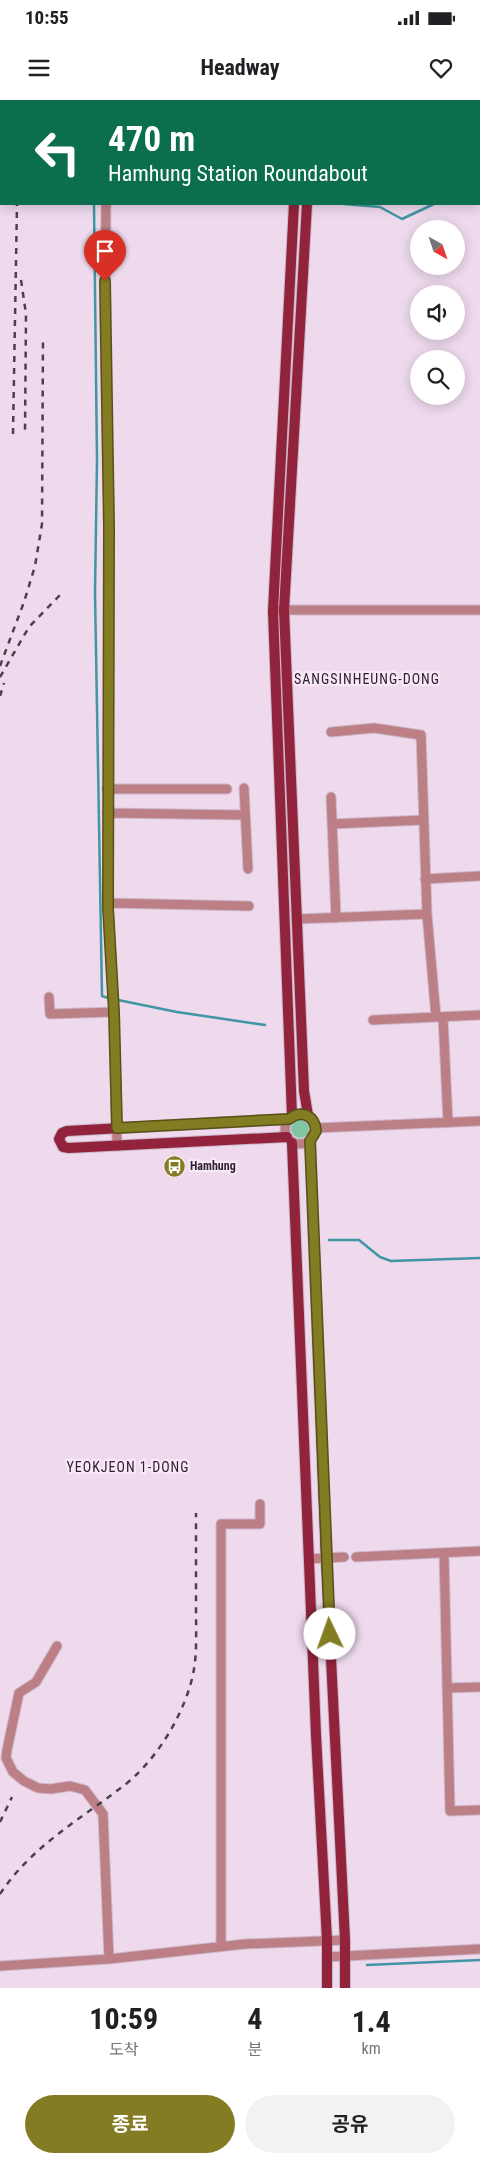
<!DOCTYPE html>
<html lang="ko">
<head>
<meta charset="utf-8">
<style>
	:root { --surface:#fff; --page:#f2f2f2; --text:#202124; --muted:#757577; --accent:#847c22 }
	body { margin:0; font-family:"Roboto Condensed","Noto Sans KR",sans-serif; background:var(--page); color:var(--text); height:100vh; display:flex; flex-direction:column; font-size:19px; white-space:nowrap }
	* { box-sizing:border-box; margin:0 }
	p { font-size:16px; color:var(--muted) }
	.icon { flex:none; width:28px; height:28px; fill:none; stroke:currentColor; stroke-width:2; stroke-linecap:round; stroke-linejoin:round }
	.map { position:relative; height:1888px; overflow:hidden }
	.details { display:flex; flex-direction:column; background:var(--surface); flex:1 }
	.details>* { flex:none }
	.top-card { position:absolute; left:0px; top:0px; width:480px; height:105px; box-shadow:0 2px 12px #0003; background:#0b6e4f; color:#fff; overflow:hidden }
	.needle { width:32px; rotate:140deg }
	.fabs { position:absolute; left:410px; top:120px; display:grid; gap:10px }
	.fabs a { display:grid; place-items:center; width:55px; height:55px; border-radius:50%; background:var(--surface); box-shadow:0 2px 12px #0003; font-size:25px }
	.pin { position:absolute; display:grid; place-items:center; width:42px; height:42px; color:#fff; margin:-51px -21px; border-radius:50% 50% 50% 0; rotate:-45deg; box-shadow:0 0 5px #0007 }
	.pin .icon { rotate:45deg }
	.me { position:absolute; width:55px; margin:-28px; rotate:357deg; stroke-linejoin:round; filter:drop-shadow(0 0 4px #0008) }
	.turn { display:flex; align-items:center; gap:18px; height:105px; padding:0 25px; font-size:22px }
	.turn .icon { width:65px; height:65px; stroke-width:2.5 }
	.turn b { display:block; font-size:35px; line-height:42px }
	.eta { display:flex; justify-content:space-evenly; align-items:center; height:85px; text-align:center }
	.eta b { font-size:30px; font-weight:700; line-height:35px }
	.primary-button { display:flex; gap:10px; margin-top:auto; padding:10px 25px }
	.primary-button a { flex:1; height:58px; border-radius:30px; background:var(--accent); color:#fff; font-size:20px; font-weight:700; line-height:58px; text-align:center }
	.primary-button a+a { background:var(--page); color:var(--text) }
	.status { display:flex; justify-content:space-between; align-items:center; height:35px; padding:0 25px; background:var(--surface); direction:ltr }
	.status svg { height:14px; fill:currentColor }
	header { display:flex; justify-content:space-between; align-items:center; height:65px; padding:0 25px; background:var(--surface); font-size:22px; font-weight:700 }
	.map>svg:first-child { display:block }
</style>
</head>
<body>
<div class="status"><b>10:55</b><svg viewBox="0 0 49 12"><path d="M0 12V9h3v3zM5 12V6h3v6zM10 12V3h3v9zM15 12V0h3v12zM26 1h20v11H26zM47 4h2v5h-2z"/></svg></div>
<header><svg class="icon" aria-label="menu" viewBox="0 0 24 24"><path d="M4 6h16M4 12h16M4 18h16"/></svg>Headway<svg class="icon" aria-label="heart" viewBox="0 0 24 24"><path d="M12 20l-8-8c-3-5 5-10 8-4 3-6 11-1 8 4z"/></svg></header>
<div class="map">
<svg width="480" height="1888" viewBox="0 0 480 1888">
	<rect width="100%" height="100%" fill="#eed9ed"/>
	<!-- green -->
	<path fill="#82c5a3" d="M291 1029a9 9 0 1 1 18 0a9 9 0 1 1-18 0Z"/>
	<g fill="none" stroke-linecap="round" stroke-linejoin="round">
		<!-- stream -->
		<path stroke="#4097a3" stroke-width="2.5" d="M479,81L480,80
			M94,104L97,360L95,492L102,896L108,898
			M344,104L380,107L402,119L434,104
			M118,900L177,912L265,925
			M329,1140H359L380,1157L391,1161L480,1158
			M367,1865L480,1860"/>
		<defs>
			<path id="minor" d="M83,1L84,0
				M0,8H1
				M106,104L105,214L109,427L108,803L114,912L117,1046
				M273,511L284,510H480
				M331,632L374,628L421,635L427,814L436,917
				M244,688L248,769
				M107,689H227
				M331,697L336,818
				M107,713L245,715
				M332,724L424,720
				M425,779L480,776
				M108,803L249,806
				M297,819L427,814
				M49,897L50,914L114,912
				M443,917L448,1023
				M373,920L480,915
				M285 1029a15 15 0 1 1 30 0a15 15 0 1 1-30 0Z
				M316,1028L480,1021
				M444,1453L450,1711L480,1710
				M356,1457L480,1451
				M309,1459L344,1457
				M57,1546L36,1582L19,1593L7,1650L6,1658L13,1672L24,1681L38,1688L51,1689L70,1686L85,1690L103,1714L109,1859
				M447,1588L480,1587
				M221,1846V1424H260V1404
				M327,1857L480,1849
				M0,1866L109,1859L245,1844L345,1840"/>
			<path id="major" d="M299,1V0
				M313,1V0
				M307,104L284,510L304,991L308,1015
				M292,1016L273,511L294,104
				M287,1037L69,1048L63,1047L59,1039L62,1033L67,1031L289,1019
				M310,1041L326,1458L345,1840V1888
				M292,1043L316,1635L327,1840V1888"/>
		</defs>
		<!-- minor casing -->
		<use href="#minor" stroke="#cbb8ca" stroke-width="11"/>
		<!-- major casing -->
		<use href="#major" stroke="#cbb8ca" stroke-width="12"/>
		<!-- minor -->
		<use href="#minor" stroke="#bd7f86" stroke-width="9"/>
		<!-- major -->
		<use href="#major" stroke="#92233c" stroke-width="10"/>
		<!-- rail -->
		<path stroke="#4b414b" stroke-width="2.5" stroke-dasharray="6 6" stroke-linecap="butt" d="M8,1V0
			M21,180L26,214L25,334
			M13,334L17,104
			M0,566L24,502L35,466L42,424L43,237
			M0,577L29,527L60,495
			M0,596L4,583
			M0,1722L12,1697
			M0,1794C31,1747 79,1720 122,1687C156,1662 187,1611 194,1569C197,1551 196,1531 196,1512C196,1479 196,1446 196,1413"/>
	</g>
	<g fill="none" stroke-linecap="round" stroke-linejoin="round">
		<defs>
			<path id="route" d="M105,181L109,427L108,808L114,912L117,1028L289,1019C302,1009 315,1016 316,1031L310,1041L330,1534"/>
		</defs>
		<!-- route casing -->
		<use href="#route" stroke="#565116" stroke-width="12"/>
		<!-- route -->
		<use href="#route" stroke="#847c22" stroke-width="9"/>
	</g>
	<!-- icons -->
	<defs>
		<symbol id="bus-disc" viewBox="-11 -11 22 22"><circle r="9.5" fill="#847c22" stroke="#fbe7fa"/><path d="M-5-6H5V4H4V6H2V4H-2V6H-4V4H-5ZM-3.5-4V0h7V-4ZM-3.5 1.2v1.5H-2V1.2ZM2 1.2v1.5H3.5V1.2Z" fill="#fff"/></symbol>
	</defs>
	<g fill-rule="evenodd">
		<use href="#bus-disc" x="162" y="1054" width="25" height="25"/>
	</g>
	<g text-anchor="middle" stroke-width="4.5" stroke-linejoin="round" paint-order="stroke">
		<!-- poi labels -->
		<g font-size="12" font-weight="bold" fill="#2b232b" stroke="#fbe7fa" text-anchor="start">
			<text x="190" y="1070">Hamhung</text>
		</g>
		<!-- neighbourhood labels -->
		<g font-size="14" letter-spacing="1" fill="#2b232b" stroke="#fbe7fa">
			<text x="367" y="584">SANGSINHEUNG-DONG</text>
			<text x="128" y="1372">YEOKJEON 1-DONG</text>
		</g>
	</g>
</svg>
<div class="fabs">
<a><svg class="needle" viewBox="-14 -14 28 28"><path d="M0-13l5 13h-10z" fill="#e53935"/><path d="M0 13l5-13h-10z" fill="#757577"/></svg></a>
<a><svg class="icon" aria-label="sound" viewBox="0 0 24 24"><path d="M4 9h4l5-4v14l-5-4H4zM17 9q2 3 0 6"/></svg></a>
<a><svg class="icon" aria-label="search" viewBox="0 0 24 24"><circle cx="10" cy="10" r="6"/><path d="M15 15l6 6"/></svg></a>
</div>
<div class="pin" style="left:105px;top:181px;background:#d93025"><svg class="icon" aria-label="arrive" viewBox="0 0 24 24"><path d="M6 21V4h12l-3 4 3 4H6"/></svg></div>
<svg class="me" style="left:330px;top:1534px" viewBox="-20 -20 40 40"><circle r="19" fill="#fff"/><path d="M0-13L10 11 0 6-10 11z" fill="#847c22"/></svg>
<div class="top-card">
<div class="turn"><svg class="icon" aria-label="left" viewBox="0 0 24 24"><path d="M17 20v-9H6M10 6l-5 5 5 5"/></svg><div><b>470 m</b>Hamhung Station Roundabout</div></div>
</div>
</div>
<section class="details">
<div class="eta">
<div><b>10:59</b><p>도착</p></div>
<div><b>4</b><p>분</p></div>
<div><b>1.4</b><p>km</p></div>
</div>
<div class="primary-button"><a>종료</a><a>공유</a></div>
</section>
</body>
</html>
